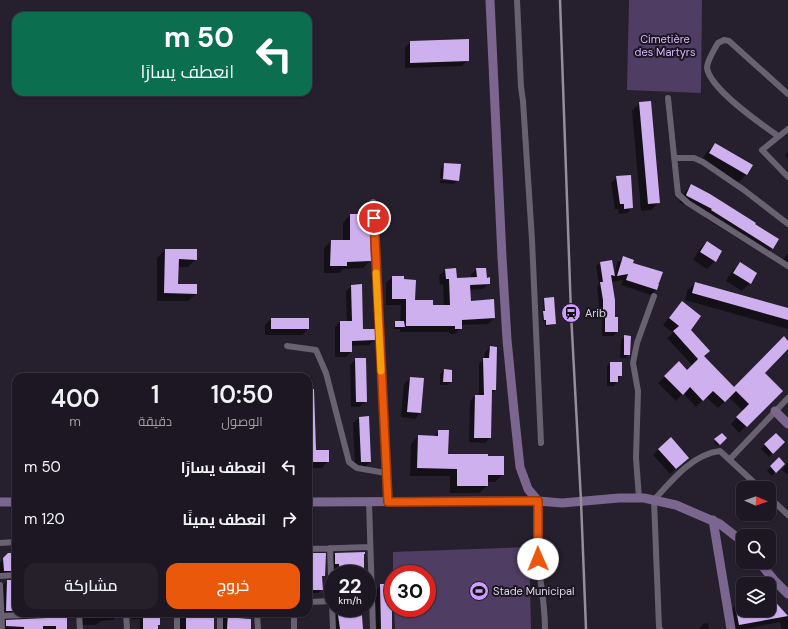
<!DOCTYPE html>
<html lang="ar">
<head>
<meta charset="utf-8">
<style>
	:root { --surface:#1c1722; --page:#25202a; --text:#f1f3f6; --muted:#a09fa5; --line:#3a3640; --accent:#ea580c }
	body { margin:0; font-family:"DM Sans",Cairo,sans-serif; background:var(--page); color:var(--text); direction:rtl; height:100vh; display:flex; flex-direction:column; font-size:15px; white-space:nowrap }
	* { box-sizing:border-box; margin:0 }
	p { font-size:13px; color:var(--muted) }
	.icon { flex:none; width:22px; height:22px; fill:none; stroke:currentColor; stroke-width:2; stroke-linecap:round; stroke-linejoin:round }
	.map { position:relative; flex:1; overflow:hidden; direction:ltr }
	.details { position:absolute; left:12px; top:373px; width:300px; height:244px; display:flex; flex-direction:column; background:var(--surface); border-radius:12px; box-shadow:0 1px 3px #0004,0 0 0 1px var(--line); direction:rtl }
	.details>* { flex:none }
	.banner { position:absolute; left:12px; top:12px; width:300px; height:84px; border-radius:12px; box-shadow:0 1px 3px #0004,0 0 0 1px var(--line); direction:rtl; background:#0b6e4f; color:#fff; overflow:hidden }
	.needle { width:26px; rotate:92deg }
	.tools { position:absolute; left:736px; top:481px; display:grid; gap:8px }
	.tools a { display:grid; place-items:center; width:40px; height:40px; border-radius:8px; background:var(--surface); box-shadow:0 1px 3px #0004,0 0 0 1px var(--line); font-size:20px }
	.speed { position:absolute; left:324px; top:565px; display:flex; gap:8px; font-size:20px; font-weight:700; text-align:center }
	.speed>* { display:grid; place-content:center; width:52px; height:52px; border-radius:50%; background:var(--surface); box-shadow:0 1px 3px #0004,0 0 0 1px var(--line); line-height:1 }
	.speed small { font-size:10px; font-weight:400 }
	.speed .limit { border:6px solid #d22; background:#fff; color:#111 }
	.pin { position:absolute; display:grid; place-items:center; width:34px; height:34px; color:#fff; margin:-17px; border:2px solid #fff; border-radius:50%; box-shadow:0 1px 4px #0007 }
	.me { position:absolute; width:44px; margin:-22px; rotate:359deg; stroke-linejoin:round; filter:drop-shadow(0 0 3px #0008) }
	.turn { display:flex; align-items:center; gap:14px; height:84px; padding:0 12px; font-size:18px }
	.turn .icon { width:52px; height:52px; stroke-width:2.5 }
	.turn b { display:block; font-size:28px; line-height:34px }
	.eta { display:flex; justify-content:space-evenly; align-items:center; height:68px; text-align:center }
	.eta b { font-size:24px; font-weight:600; line-height:28px }
	.button { display:flex; gap:8px; margin-top:auto; padding:8px 12px }
	.button a { flex:1; height:46px; border-radius:12px; background:var(--accent); color:#fff; font-size:16px; font-weight:600; line-height:46px; text-align:center }
	.button a+a { background:var(--page); color:var(--text) }
	ul { padding:0; list-style:none }
	li { display:flex; align-items:center; gap:12px; height:52px; padding:0 12px }
	li div { flex:1 }
	li b { display:block; font-size:15px }
	li em { font-style:normal }
	.map>svg:first-child { display:block }
</style>
</head>
<body>
<div class="map">
<svg width="788" height="629" viewBox="0 0 788 629">
	<rect width="100%" height="100%" fill="#261f2d"/>
	<!-- green -->
	<path fill="#503d63" d="M629,0H702L701,93L627,90Z
		M529,547L531,629H395L394,608H427V574H393V552Z"/>
	<!-- shadow -->
	<path fill="#0007" d="M411,42L468,60L462,66L405,68V47Z
		M640,103L659,202L651,210L641,211L632,111Z
		M715,144L751,165L746,175L738,183L701,161L707,152Z
		M788,152V159L785,155Z
		M445,164L458,180L454,184L440,183V180L456,181V179L440,178L441,168Z
		M617,177L632,208L627,213L619,214L618,209H615L611,183Z
		M691,186L754,224L772,248L765,255L705,218L706,216L679,202L684,193Z
		M350,215L360,225L370,261L363,268L343,269L339,273H324V248L331,241H343V223Z
		M707,242L715,261L707,269L693,260L699,250Z
		M165,250L196,259L188,267H178L177,285L196,294L188,301H157V258Z
		M787,254H788V263L783,260Z
		M623,258L659,283L657,289L651,295L621,285L623,280L611,282L614,318H617V332L613,336H602V317H599V305L597,287L599,284L596,266L600,263L614,275L617,263Z
		M740,264L750,283L742,291L726,281L732,271Z
		M477,269L489,283L483,289L469,290L470,302L494,318L488,324L461,325V328L455,334H450L449,332H400V329H394V324L396,322H400L401,305H386V283L392,277L403,280L414,301L432,306H444L443,284L440,285L439,276L445,270L456,279H471V275Z
		M695,283L788,309V329L685,300L687,291Z
		M352,286L362,330H374V340L369,345L351,346V352L346,357H335V327L340,322H347L346,291Z
		M545,299L555,324L553,325L545,326V321H543L542,314L544,312L543,300Z
		M682,302L690,330L703,356L734,388L788,342V348L763,373L781,391L739,433L731,424L743,411L729,397L718,408L706,397L696,407L683,393L676,401L658,383L679,363L687,371L693,366L667,338L673,333L663,325Z
		M271,319H308V329L302,335H265V325Z
		M625,336L629,355L625,358H620L621,340Z
		M490,347L496,348L495,390L491,394L490,438L485,443L469,442L470,401L475,396H479V364L484,359L485,352Z
		M356,359L366,401L360,407H351L350,365Z
		M610,363L621,375L614,386H607V366Z
		M444,370L451,381L447,385H440V374Z
		M308,377H312L315,451L328,461L322,468H309L308,469Z
		M410,378L423,379L420,413L415,419L401,417L404,384Z
		M359,418L370,462L364,468H355L353,423Z
		M439,431L447,455L503,474L495,482H487V486L479,493H450V476H410L411,444L418,436H434Z
		M722,434L725,438L717,446L714,441Z
		M776,434L784,442L769,457L761,449Z
		M659,449L682,463L670,474L653,455Z
		M779,459L784,464L772,476L767,471Z
		M788,463V475L782,470Z
		M9,554H16V613L0,618V588L7,581H12L10,578H0V563Z
		M308,554L324,575L321,578L322,589L318,593H308Z
		M335,554L363,572L361,574H334V569H331L330,558Z
		M381,585L391,629H375V591Z
		M772,599L788,618V629H782L780,622L745,629H732L728,613L735,606L743,605V610H769V600Z
		M333,608H362L363,629H335Z
		M79,613H120L113,620L101,621L96,625H79Z
		M132,613H152V619L159,625L157,629H140V619H132Z
		M180,613H213V629H180Z
		M221,613H250V629H223V617H221Z
		M66,618V629H2V626L7,621Z
		M708,623L709,629H699L703,624Z"/>
	<!-- building -->
	<path fill="#cfb0ee" d="M469,39V61L410,63V41Z
		M651,101L660,203L648,204L639,102Z
		M715,143L753,165L747,175L709,153Z
		M444,163L461,164L459,181L443,179Z
		M631,175L633,208L624,209V204H620L616,176Z
		M691,184L710,194L756,223L755,224L779,239L773,249L711,210L712,209L687,196L686,195Z
		M350,214H361V224L370,223L371,261L347,262V266H330L331,240H350Z
		M707,241L722,251L716,262L700,252Z
		M165,249H197V260L179,259L178,284H197V294L164,293Z
		M623,256L634,260L633,263L663,272L659,283H658L659,284L657,290L626,280L628,274L617,276Z
		M612,260L615,276L611,275L615,300V317H618V332H605V314H603V300L600,282H603L600,262Z
		M740,262L757,273L751,284L733,273Z
		M456,268L457,278L477,277L476,268H486L487,278L490,277V284L470,285L471,301L494,299L495,318L462,320V329H455V326H406V299H392V276H404V279L416,280L415,300H433V305H450L449,279H446L445,269Z
		M695,282L788,308V320L692,293Z
		M362,284L363,329H375V340L352,341V352H340V321H352L351,285Z
		M554,297L556,324L546,325V320H544L543,311H545L544,298Z
		M682,301L701,316L691,330L710,351L704,356L734,387L784,336L788,341V349L765,373L783,391L747,427L736,417L749,404L736,391L725,402L713,391L703,401L690,387L683,395L664,376L679,361L687,370L698,359L673,331L679,326L669,318Z
		M271,318H309V329H271Z
		M395,321H404L405,327H395Z
		M624,335L631,336L630,355H624Z
		M490,346L497,347L496,390H492L491,438H474L475,395H484L483,358H489Z
		M355,358H366L367,402H356Z
		M610,362H622V376H618V382H610Z
		M444,369L452,370V382H443Z
		M410,377L424,378L421,413L407,412Z
		M308,389H314L316,450H329V462H308Z
		M369,416L371,462H361L359,417Z
		M438,430H449L448,454H488V456H504V475H488V486H457V469L417,468L418,435L438,436Z
		M722,433L727,438L720,445L714,439Z
		M776,433L785,442L773,454L764,444Z
		M671,437L689,458L676,469L658,449Z
		M779,457L785,464L776,473L770,466Z
		M365,552V554H364V573L339,574V564H335V553Z
		M8,553H16V571H4L3,558Z
		M308,553H326L325,576H322L323,590H308Z
		M7,580H16V611H6Z
		M380,584H392V629H381Z
		M769,595L788,616L739,625L735,605L743,604V610H769Z
		M143,613H153V618H160V625H158V629H143Z
		M186,613L214,614V629H186Z
		M228,613H239L238,618L251,619V629H227Z
		M351,614L352,616L362,615L363,629H340L338,615Z
		M67,617V629H56V626H43V629H24V627L6,626V620Z"/>
	<g fill="none" stroke-linecap="round" stroke-linejoin="round">
		<!-- street -->
		<path stroke="#686171" stroke-width="6" d="M517,0L521,87L523,101L532,240L541,443
			M668,98L678,194L688,203L788,266
			M788,129L762,150L788,177
			M778,136C761,124 710,89 707,68C707,62 715,48 718,43L724,40L729,41L788,94
			M674,158H694L703,162L744,190L788,224
			M373,202L388,502
			M287,346L316,350L326,373L349,462L357,468L386,473
			M730,459L788,398
			M769,497L788,515
			M639,498L636,458L638,391L633,363L637,343L654,296
			M538,501C538,524 536,547 539,570C542,591 545,607 545,629
			M369,502L373,629
			M0,543L16,542
			M330,548L333,629
			M308,549L370,547
			M0,576L16,575
			M0,585L2,629
			M308,602L333,601
			M79,613L80,629
			M126,613L127,629
			M177,613V629
			M220,613V629
			M257,613L258,629
			M294,613V629
			M1,616L66,613
			M660,629L659,627L654,500C672,480 693,454 720,451L760,488"/>
		<!-- secondary -->
		<path stroke="#7b668f" stroke-width="9" d="M490,0L502,257L507,340L514,411L520,467L528,489L538,501L562,503L619,498H644L676,505L720,524L743,542
			M775,411L788,424
			M0,502H16
			M308,502L538,501
			M713,520L731,629
			M759,562L774,580L788,594"/>
		<!-- rail -->
		<path stroke="#948f9a" stroke-width="2.5" d="M560,0L571,313L581,501L586,629"/>
	</g>
	<g fill="none" stroke-linecap="round" stroke-linejoin="round">
		<defs>
			<path id="route" d="M374,218L388,502L538,501V559"/>
		</defs>
		<!-- route casing -->
		<use href="#route" stroke="#983908" stroke-width="10"/>
		<!-- route -->
		<use href="#route" stroke="#ea580c" stroke-width="7"/>
		<!-- slow -->
		<path stroke="#f59e0b" stroke-width="7" d="M376,273L381,371"/>
	</g>
	<!-- icons -->
	<defs>
		<symbol id="station-disc" viewBox="-11 -11 22 22"><circle r="9.5" fill="#cf9dff" stroke="#1c1523"/><path d="M-3-6H3Q5-6 5-4V2Q5 4 3 4L4.5 6H3L1.5 4h-3L-3 6H-4.5L-3 4Q-5 4-5 2V-4Q-5-6-3-6ZM-3.5-4v3h7v-3ZM-3.5 1v1.5H-2V1ZM2 1v1.5H3.5V1Z" fill="#111"/></symbol>
		<symbol id="stadium-disc" viewBox="-11 -11 22 22"><circle r="9.5" fill="#cf9dff" stroke="#1c1523"/><path d="M0-5a6.5 5 0 1 0 0 10a6.5 5 0 1 0 0-10ZM-3.5-1.8h7v3.6h-7Z" fill="#111"/></symbol>
	</defs>
	<g fill-rule="evenodd">
		<use href="#station-disc" x="560" y="302" width="22" height="22"/>
		<use href="#stadium-disc" x="468" y="580" width="22" height="22"/>
	</g>
	<g text-anchor="middle" stroke-width="4" stroke-linejoin="round" paint-order="stroke">
		<!-- park labels -->
		<g font-size="11" fill="#d7b6f9" stroke="#1c1523">
			<text x="665" y="43">Cimetière<tspan x="665" dy="13">des Martyrs</tspan></text>
		</g>
		<!-- poi labels -->
		<g font-size="11" fill="#dad6df" stroke="#1c1523" text-anchor="start">
			<text x="585" y="317">Arib</text>
			<text x="493" y="595">Stade Municipal</text>
		</g>
	</g>
</svg>
<div class="tools">
<a><svg class="needle" viewBox="-14 -14 28 28"><path d="M0-13l5 13h-10z" fill="#e53935"/><path d="M0 13l5-13h-10z" fill="#a09fa5"/></svg></a>
<a><svg class="icon" aria-label="search" viewBox="0 0 24 24"><circle cx="10" cy="10" r="6"/><path d="M15 15l6 6"/></svg></a>
<a><svg class="icon" aria-label="layers" viewBox="0 0 24 24"><path d="M12 4l9 5-9 5-9-5zM3 14l9 5 9-5"/></svg></a>
</div>
<div class="speed"><div>22<small>km/h</small></div><div class="limit">30</div></div>
<div class="pin" style="left:374px;top:218px;background:#d93025"><svg class="icon" aria-label="arrive" viewBox="0 0 24 24"><path d="M6 21V4h12l-3 4 3 4H6"/></svg></div>
<svg class="me" style="left:538px;top:559px" viewBox="-20 -20 40 40"><circle r="19" fill="#fff"/><path d="M0-13L10 11 0 6-10 11z" fill="#ea580c"/></svg>
<div class="banner">
<div class="turn"><svg class="icon" aria-label="left" viewBox="0 0 24 24"><path d="M17 20v-9H6M10 6l-5 5 5 5"/></svg><div><b>50 m</b>انعطف يسارًا</div></div>
</div>
<section class="details">
<div class="eta">
<div><b>10:50</b><p>الوصول</p></div>
<div><b>1</b><p>دقيقة</p></div>
<div><b>400</b><p>m</p></div>
</div>
<ul>
<li><svg class="icon" aria-label="left" viewBox="0 0 24 24"><path d="M17 20v-9H6M10 6l-5 5 5 5"/></svg><div><b>انعطف يسارًا</b></div><em>50 m</em></li>
<li><svg class="icon" aria-label="right" viewBox="0 0 24 24"><path d="M7 20v-9h11M14 6l5 5-5 5"/></svg><div><b>انعطف يمينًا</b></div><em>120 m</em></li>
</ul>
<div class="button"><a>خروج</a><a>مشاركة</a></div>
</section>
</div>
</body>
</html>
